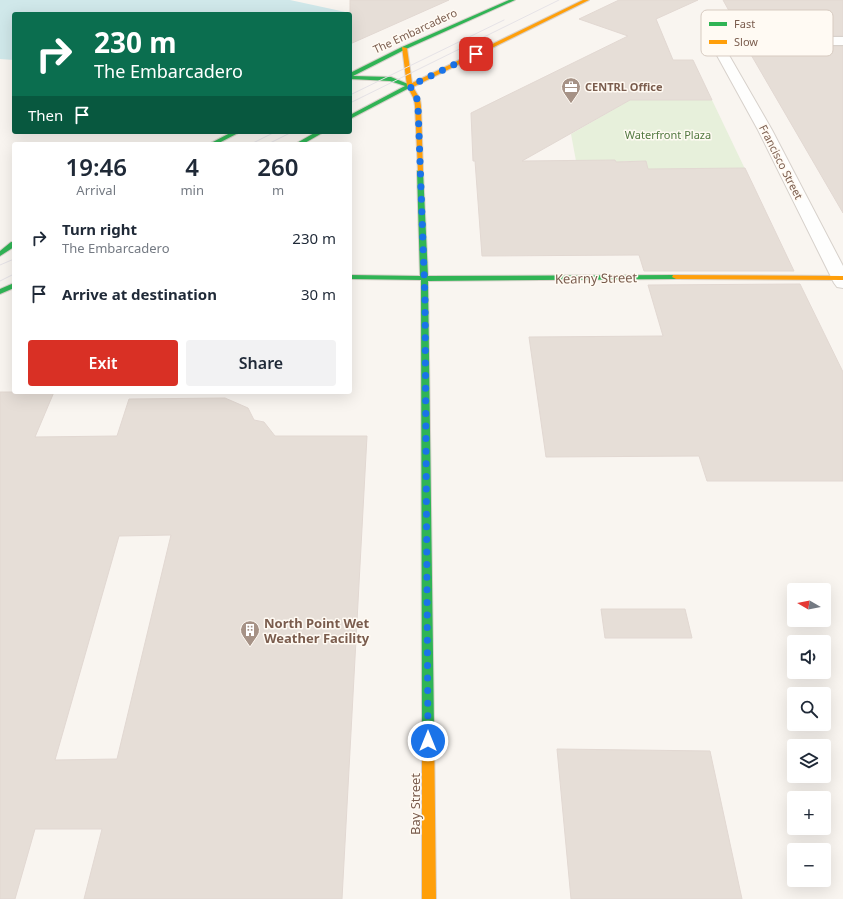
<!DOCTYPE html>
<html lang="en">
<head>
<meta charset="utf-8">
<style>
	:root { --surface:#fff; --page:#f2f2f3; --text:#1f2937; --muted:#747a83; --accent:#d93025 }
	body { margin:0; font-family:"Noto Sans",sans-serif; background:var(--page); color:var(--text); height:100vh; display:flex; flex-direction:column; font-size:15px; white-space:nowrap }
	* { box-sizing:border-box; margin:0 }
	p { font-size:13px; color:var(--muted) }
	.icon { flex:none; width:22px; height:22px; fill:none; stroke:currentColor; stroke-width:2; stroke-linecap:round; stroke-linejoin:round }
	.map { position:relative; flex:1; overflow:hidden }
	.details { position:absolute; left:12px; top:142px; width:340px; height:252px; display:flex; flex-direction:column; background:var(--surface); border-radius:4px; box-shadow:0 4px 16px #0002 }
	.details>* { flex:none }
	.hud { position:absolute; left:12px; top:12px; width:340px; height:122px; border-radius:4px; box-shadow:0 4px 16px #0002; background:#0b6e4f; color:#fff; overflow:hidden }
	.needle { width:26px; rotate:279deg }
	.buttons { position:absolute; left:787px; top:583px; display:grid; gap:8px }
	.buttons a { display:grid; place-items:center; width:44px; height:44px; border-radius:4px; background:var(--surface); box-shadow:0 4px 16px #0002; font-size:20px }
	.pin { position:absolute; display:grid; place-items:center; width:34px; height:34px; color:#fff; margin:-17px; border-radius:8px; box-shadow:0 2px 6px #0006 }
	.me { position:absolute; width:44px; margin:-22px; rotate:0deg; stroke-linejoin:round; filter:drop-shadow(0 0 3px #0008) }
	.turn { display:flex; align-items:center; gap:14px; height:84px; padding:0 16px; font-size:18px }
	.turn .icon { width:52px; height:52px; stroke-width:2.5 }
	.turn b { display:block; font-size:28px; line-height:34px }
	.then { display:flex; align-items:center; height:38px; padding:0 16px; background:#0003; gap:8px; font-size:15px }
	.eta { display:flex; justify-content:space-evenly; align-items:center; height:68px; text-align:center }
	.eta b { font-size:24px; font-weight:600; line-height:28px }
	.primary-button { display:flex; gap:8px; margin-top:auto; padding:8px 16px }
	.primary-button a { flex:1; height:46px; border-radius:4px; background:var(--accent); color:#fff; font-size:16px; font-weight:600; line-height:46px; text-align:center }
	.primary-button a+a { background:var(--page); color:var(--text) }
	ul { padding:0; list-style:none }
	li { display:flex; align-items:center; gap:12px; height:56px; padding:0 16px }
	li div { flex:1 }
	li b { display:block; font-size:15px }
	li em { font-style:normal }
	.map>svg:first-child { display:block }
</style>
</head>
<body>
<div class="map">
<svg width="843" height="899" viewBox="0 0 843 899">
	<rect width="100%" height="100%" fill="#f9f5f0"/>
	<!-- green -->
	<path fill="#e7f0db" d="M630,100H712L745,169H648L646,161H624L618,168L615,160H605L607,169L576,161L571,134Z"/>
	<!-- water -->
	<path fill="#d0e8ea" d="M0,0H290L364,16L350,14H14V60L0,59Z"/>
	<!-- building -->
	<path fill="#e6ded7" stroke="#e2d8d2" fill-rule="evenodd" d="M350,0H449L350,44Z
		M619,0H698L656,19L673,60H693L712,100H630L522,161L615,160L616,162L646,161L648,169L745,168L794,271H644L639,255L482,256L475,161H473L471,113L628,36L579,19Z
		M723,0H843V36H743Z
		M749,46H843V213L750,53H752Z
		M800,284L843,372V481H707L699,456L546,457L529,337L663,336L648,285Z
		M0,392H54L35,437L117,436L129,399L225,398L248,408L254,420L264,422L275,436H367L342,899H84L102,829H35L15,899H0ZM171,535L117,759L55,760L119,536Z
		M601,609H685L692,638H605Z
		M557,749L710,751L742,899H571Z"/>
	<g fill="none" stroke-linecap="round" stroke-linejoin="round">
		<defs>
			<path id="street" d="M742,37H843V45H742L729,46L726,50L772,130L843,266V288L837,287L834,283L758,130L714,50L719,40Z"/>
			<path id="fast" d="M509,0H515L406,49L353,76L391,77L413,86L350,119V115L405,86L390,81L350,79V73L402,47Z
				M232,132H240L217,144H209Z
				M316,132H324L303,144H295Z
				M420,169L423,171L428,276L676,275L680,277L676,279L428,281L434,727L432,731L428,732L424,731L422,727L421,280L350,279V275L420,276L417,171Z
				M11,242H14V247L0,256V251Z
				M14,283V288L0,294V289Z"/>
			<path id="slow" d="M583,0H589L413,87L420,99L421,106L423,171L418,172L415,106L414,99L407,86L402,47L407,48L412,83Z
				M673,275L843,276V280L676,279L672,277Z
				M428,722L432,723L434,727L436,899H422V727L424,723Z"/>
		</defs>
		<!-- street casing -->
		<use href="#street" stroke="#d7d1cb" stroke-width="2"/>
		<!-- fast casing -->
		<use href="#fast" stroke="#d9d2cb" stroke-width="2"/>
		<!-- slow casing -->
		<use href="#slow" stroke="#d9d2cb" stroke-width="2"/>
		<!-- street -->
		<use href="#street" fill="#fefefd" fill-rule="evenodd"/>
		<!-- fast -->
		<use href="#fast" fill="#30b455" fill-rule="evenodd"/>
		<!-- slow -->
		<use href="#slow" fill="#ff9f0a" fill-rule="evenodd"/>
		<!-- tram -->
		<path stroke="#e6e3e7" stroke-width="1" d="M350,95L504,20
			M350,103L559,0
			M251,144L275,132
			M268,144L292,132
			M0,265L14,259
			M0,281L14,274"/>
	</g>
	<g fill="none" stroke-linecap="round" stroke-linejoin="round">
		<!-- route -->
		<path stroke="#1a73e8" stroke-width="7" stroke-dasharray="0 12.6" d="M428,741L425,299L418,106L417,99L410,86L476,54"/>
	</g>
	<!-- icons -->
	<defs>
		<symbol id="office-pin" viewBox="-11 -11 22 30"><path d="M0 17L-7.5 6A9.5 9.5 0 1 1 7.5 6Z" fill="#a69286" stroke="#fffaf3"/><path d="M-6-3h4V-5.5h4V-3h4V5H-6ZM-1-4.5V-3h2v-1.5ZM-6 0V1H6V0Z" fill="#fff"/></symbol>
		<symbol id="building-pin" viewBox="-11 -11 22 30"><path d="M0 17L-7.5 6A9.5 9.5 0 1 1 7.5 6Z" fill="#a69286" stroke="#fffaf3"/><path d="M-4-6H4V6H1V3H-1V6H-4ZM-2.5-4.3h1.7v1.8h-1.7ZM.8-4.3h1.7v1.8H.8ZM-2.5-1h1.7V.8h-1.7ZM.8-1h1.7V.8H.8Z" fill="#fff"/></symbol>
	</defs>
	<g fill-rule="evenodd">
		<use href="#office-pin" x="560" y="76" width="22" height="30"/>
		<use href="#building-pin" x="239" y="619" width="22" height="30"/>
	</g>
	<g text-anchor="middle" stroke-width="3" stroke-linejoin="round" paint-order="stroke">
		<!-- far-street labels -->
		<g font-size="11" fill="#7a5c4d" stroke="#fffaf3">
			<text transform="translate(415 31) rotate(-25)" y="4">The Embarcadero</text>
			<text transform="translate(781 162) rotate(63)" y="4">Francisco Street</text>
		</g>
		<!-- far-poi labels -->
		<g font-size="11" font-weight="bold" fill="#7a5c4d" stroke="#fffaf3" text-anchor="start">
			<text x="585" y="91">CENTRL Office</text>
		</g>
		<!-- far-park labels -->
		<g font-size="11" fill="#537a41" stroke="#fffaf3">
			<text x="668" y="139">Waterfront Plaza</text>
		</g>
		<!-- street labels -->
		<g font-size="13" fill="#7a5c4d" stroke="#fffaf3">
			<text transform="translate(596 278) rotate(-1)" y="5">Kearny Street</text>
			<text transform="translate(415 804) rotate(-90)" y="5">Bay Street</text>
		</g>
		<!-- poi labels -->
		<g font-size="13" font-weight="bold" fill="#7a5c4d" stroke="#fffaf3" text-anchor="start">
			<text x="264" y="628">North Point Wet<tspan x="264" dy="15">Weather Facility</tspan></text>
		</g>
	</g>
	<!-- legend -->
	<rect x="701" y="10" width="132" height="46" rx="6" fill="#fffaf3" stroke="#d7cbc1" stroke-width="1"/>
	<rect x="709" y="22" width="18" height="4" fill="#30b455"/>
	<rect x="709" y="40" width="18" height="4" fill="#ff9f0a"/>
	<g font-size="11" fill="#7a5c4d">
		<text x="734" y="28">Fast</text>
		<text x="734" y="46">Slow</text>
	</g>
</svg>
<div class="buttons">
<a><svg class="needle" viewBox="-14 -14 28 28"><path d="M0-13l5 13h-10z" fill="#e53935"/><path d="M0 13l5-13h-10z" fill="#747a83"/></svg></a>
<a><svg class="icon" aria-label="sound" viewBox="0 0 24 24"><path d="M4 9h4l5-4v14l-5-4H4zM17 9q2 3 0 6"/></svg></a>
<a><svg class="icon" aria-label="search" viewBox="0 0 24 24"><circle cx="10" cy="10" r="6"/><path d="M15 15l6 6"/></svg></a>
<a><svg class="icon" aria-label="layers" viewBox="0 0 24 24"><path d="M12 4l9 5-9 5-9-5zM3 14l9 5 9-5"/></svg></a>
<a>+</a>
<a>−</a>
</div>
<div class="pin" style="left:476px;top:54px;background:#d93025"><svg class="icon" aria-label="arrive" viewBox="0 0 24 24"><path d="M6 21V4h12l-3 4 3 4H6"/></svg></div>
<svg class="me" style="left:428px;top:741px" viewBox="-20 -20 40 40"><circle r="17" fill="#1a73e8" stroke="#fff" stroke-width="3"/><path d="M0-11L8 9 0 5-8 9z" fill="#fff"/></svg>
<div class="hud">
<div class="turn"><svg class="icon" aria-label="right" viewBox="0 0 24 24"><path d="M7 20v-9h11M14 6l5 5-5 5"/></svg><div><b>230 m</b>The Embarcadero</div></div>
<div class="then">Then<svg class="icon" aria-label="arrive" viewBox="0 0 24 24"><path d="M6 21V4h12l-3 4 3 4H6"/></svg></div>
</div>
<section class="details">
<div class="eta">
<div><b>19:46</b><p>Arrival</p></div>
<div><b>4</b><p>min</p></div>
<div><b>260</b><p>m</p></div>
</div>
<ul>
<li><svg class="icon" aria-label="right" viewBox="0 0 24 24"><path d="M7 20v-9h11M14 6l5 5-5 5"/></svg><div><b>Turn right</b><p>The Embarcadero</p></div><em>230 m</em></li>
<li><svg class="icon" aria-label="arrive" viewBox="0 0 24 24"><path d="M6 21V4h12l-3 4 3 4H6"/></svg><div><b>Arrive at destination</b></div><em>30 m</em></li>
</ul>
<div class="primary-button"><a>Exit</a><a>Share</a></div>
</section>
</div>
</body>
</html>
